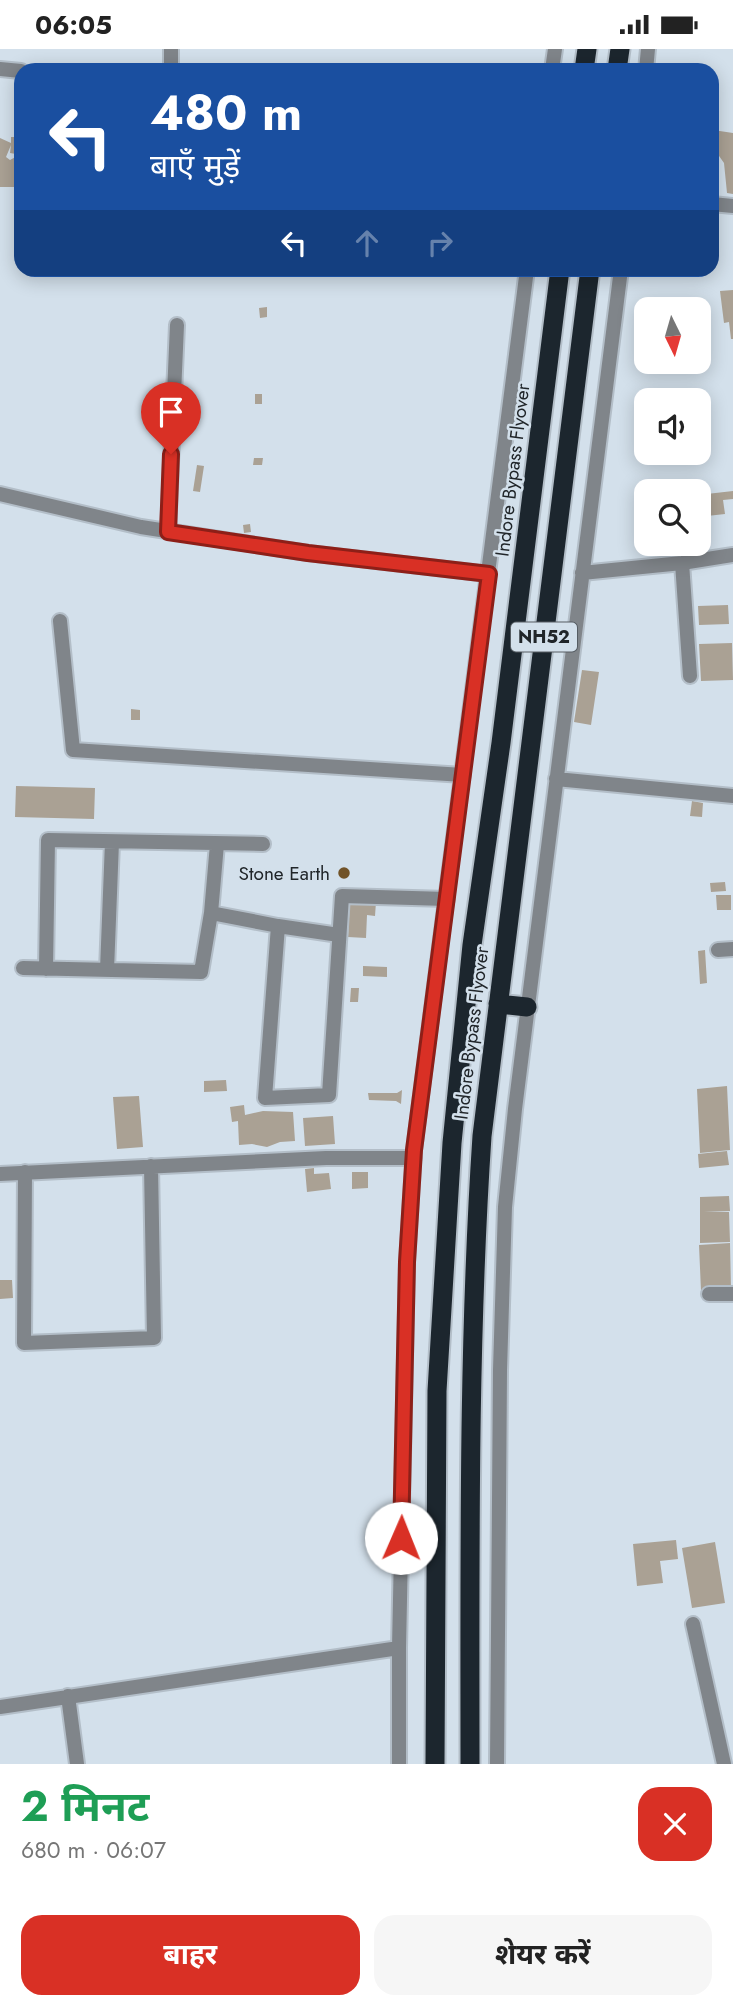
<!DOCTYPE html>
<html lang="hi">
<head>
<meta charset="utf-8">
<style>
	:root { --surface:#fff; --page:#f6f6f6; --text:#222; --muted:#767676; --accent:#d93025 }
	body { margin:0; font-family:Jost,"Noto Sans Devanagari",sans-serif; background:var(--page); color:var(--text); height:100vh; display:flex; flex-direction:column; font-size:26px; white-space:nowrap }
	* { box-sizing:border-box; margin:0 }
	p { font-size:23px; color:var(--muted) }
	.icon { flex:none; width:38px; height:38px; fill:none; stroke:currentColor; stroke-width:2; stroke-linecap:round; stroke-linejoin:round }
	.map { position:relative; height:1715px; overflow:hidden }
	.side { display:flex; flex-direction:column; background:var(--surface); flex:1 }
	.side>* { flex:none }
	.top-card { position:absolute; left:14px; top:14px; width:705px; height:214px; border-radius:21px; box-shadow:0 4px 18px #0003; background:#1a4fa0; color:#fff; overflow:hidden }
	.needle { width:46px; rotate:175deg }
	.fabs { position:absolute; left:634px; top:248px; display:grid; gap:14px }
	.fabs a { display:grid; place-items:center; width:77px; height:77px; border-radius:14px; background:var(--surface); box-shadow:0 4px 18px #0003; font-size:35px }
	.pin { position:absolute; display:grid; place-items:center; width:60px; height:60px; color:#fff; margin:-72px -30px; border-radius:50% 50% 50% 0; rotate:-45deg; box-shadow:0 0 7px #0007 }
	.pin .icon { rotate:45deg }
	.me { position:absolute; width:77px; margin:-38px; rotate:1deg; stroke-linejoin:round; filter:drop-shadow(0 0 5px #0008) }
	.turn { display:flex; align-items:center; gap:24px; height:147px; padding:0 21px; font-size:32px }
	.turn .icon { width:91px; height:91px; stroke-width:2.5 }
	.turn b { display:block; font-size:49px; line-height:60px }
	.lanes { display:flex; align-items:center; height:66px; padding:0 21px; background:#0003; justify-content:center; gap:35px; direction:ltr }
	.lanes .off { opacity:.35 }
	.round { display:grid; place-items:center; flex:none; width:74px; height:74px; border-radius:21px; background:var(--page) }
	.overview { display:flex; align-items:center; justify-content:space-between; height:119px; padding:0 21px }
	h1 { font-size:42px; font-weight:700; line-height:52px; color:#1e9e55 }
	.action { display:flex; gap:14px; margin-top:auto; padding:14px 21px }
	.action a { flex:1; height:80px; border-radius:21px; background:var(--accent); color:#fff; font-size:28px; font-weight:700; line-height:80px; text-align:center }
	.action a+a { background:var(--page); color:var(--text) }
	.status { display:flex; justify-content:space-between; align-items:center; height:49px; padding:0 35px; background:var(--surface); direction:ltr }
	.status svg { height:19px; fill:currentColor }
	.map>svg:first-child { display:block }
</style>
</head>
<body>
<div class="status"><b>06:05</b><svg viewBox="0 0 49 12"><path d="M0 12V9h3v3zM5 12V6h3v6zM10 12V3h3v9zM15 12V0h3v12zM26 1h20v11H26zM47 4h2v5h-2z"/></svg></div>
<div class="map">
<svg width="733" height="1715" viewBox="0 0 733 1715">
	<rect width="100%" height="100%" fill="#d3e0eb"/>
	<!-- building -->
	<path fill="#aaa194" d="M713,81L733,84V145L727,144L724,114L712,97Z
		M11,88H17L16,105L10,104L11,96L6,108L10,111L21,105V138H0V89L11,94Z
		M733,241V290H731L729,273L724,274L720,242Z
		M267,258V268L260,269L259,259Z
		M255,345H262V355H255Z
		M254,409H263L262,416H253Z
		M197,416L204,417L200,443L193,442Z
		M733,442V450L723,451L725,465L698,468V446Z
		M250,475L251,483L244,484L243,476Z
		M728,556L729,575L699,576L698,557Z
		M732,594L733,631L701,632L699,595Z
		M582,621L599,623L591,676L574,673Z
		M131,660L140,661V671H131Z
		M16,737L95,739L94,770L15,768Z
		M692,752L703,754L702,768L690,767Z
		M725,833L726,842L711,843L710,834Z
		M716,846H731V861H717Z
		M350,851L376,853L375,867L367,866L366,889L348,888Z
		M705,901L707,934L700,935L698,902Z
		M363,917L387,918V928L363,927Z
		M351,939H359L358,953H350Z
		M226,1031L227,1042L204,1043V1032Z
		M727,1037L730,1101L700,1104L697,1040Z
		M402,1041L401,1055L396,1052L369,1051L368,1044H397Z
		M139,1047L143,1098L117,1100L113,1048Z
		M244,1056L245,1066L263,1062L293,1063L295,1092L280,1093L267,1098L252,1095L239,1096L238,1072L232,1073L230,1058Z
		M333,1067L335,1095L305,1097L303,1069Z
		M727,1102L729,1116L699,1119L698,1105Z
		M314,1119V1125L329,1124L331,1140L307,1143L305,1120Z
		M352,1123H368V1139L352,1140Z
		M729,1147L730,1162L704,1163H729L730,1193L700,1194V1148Z
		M730,1194L731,1240L701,1242L699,1196Z
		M0,1231H12L13,1249L0,1250Z
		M676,1491L678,1510L660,1512L663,1534L637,1537L633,1495Z
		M715,1493L725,1554L692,1559L682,1499Z"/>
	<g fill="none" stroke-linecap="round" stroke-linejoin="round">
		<defs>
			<path id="minor" d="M171,0V21
				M0,20L21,22
				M552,21L555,0
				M646,21L648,0
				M712,155L733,157
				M0,445L141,478L308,504L489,525
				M168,483L177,276
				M682,514L690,627
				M582,524L682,514L733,506
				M60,572L73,701L463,726
				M556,730L733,747
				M211,864L278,877L339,886
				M278,877L265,1049L329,1046L342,847L447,850
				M718,901L733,900
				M23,919L201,923L211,864L217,795
				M46,920L48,791L263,795
				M107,921L112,793
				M25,1123L24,1294L154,1289L151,1117
				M0,1125L326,1109H414
				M709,1245H733
				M693,1575L724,1715
				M68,1647L77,1715
				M0,1658L399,1599
				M399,1715V1599L407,1213L414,1101L527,220
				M497,1715L500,1321L505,1158L515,1060L621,220"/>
			<path id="highway" d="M584,21L587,0
				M617,21L620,0
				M498,955L527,958
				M435,1715L437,1342L452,1094L472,896L501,694L560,220
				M470,1715C470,1506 468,1296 482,1087L590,220"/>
		</defs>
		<!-- minor casing -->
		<use href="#minor" stroke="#b3bec8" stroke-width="18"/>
		<!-- highway casing -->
		<use href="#highway" stroke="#b3bec8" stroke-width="23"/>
		<!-- minor -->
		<use href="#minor" stroke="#80858a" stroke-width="14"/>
		<!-- highway -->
		<use href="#highway" stroke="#1c262e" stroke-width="19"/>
	</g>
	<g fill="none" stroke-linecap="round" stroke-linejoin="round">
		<defs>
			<path id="route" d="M171,405L168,483L308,504L489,525L414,1101L407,1213L401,1489"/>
		</defs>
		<!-- route casing -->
		<use href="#route" stroke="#8d1f18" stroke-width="18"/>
		<!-- route -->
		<use href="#route" stroke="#d93025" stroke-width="12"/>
	</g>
	<!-- markers -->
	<circle fill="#715328" stroke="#d3e0eb" stroke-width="2.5" cx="344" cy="824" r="7"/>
	<g text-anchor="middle" stroke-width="5" stroke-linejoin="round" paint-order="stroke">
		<!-- shield labels -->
		<rect fill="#d3e0eb" stroke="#565d63" stroke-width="2" x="511" y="573.5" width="66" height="29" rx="5"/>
		<g font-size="18" font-weight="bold" fill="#202529">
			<text x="544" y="594">NH52</text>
		</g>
		<!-- street labels -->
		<g font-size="19" fill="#202529" stroke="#d3e0eb">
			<text transform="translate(512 421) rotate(-83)" y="7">Indore Bypass Flyover</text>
			<text transform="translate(471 984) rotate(-83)" y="7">Indore Bypass Flyover</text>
		</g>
		<!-- poi labels -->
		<g font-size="19" fill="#202529" stroke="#d3e0eb" text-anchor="end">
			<text x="330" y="831">Stone Earth</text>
		</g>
	</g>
</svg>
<div class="fabs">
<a><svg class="needle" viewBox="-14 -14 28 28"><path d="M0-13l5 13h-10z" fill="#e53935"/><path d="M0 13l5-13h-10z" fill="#767676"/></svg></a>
<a><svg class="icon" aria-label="sound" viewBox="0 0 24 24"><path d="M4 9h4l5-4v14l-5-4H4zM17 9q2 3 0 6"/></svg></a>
<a><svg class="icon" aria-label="search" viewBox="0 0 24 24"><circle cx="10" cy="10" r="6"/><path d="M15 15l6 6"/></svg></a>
</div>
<div class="pin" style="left:171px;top:405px;background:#d93025"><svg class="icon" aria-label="arrive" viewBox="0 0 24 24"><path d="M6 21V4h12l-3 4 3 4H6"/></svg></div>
<svg class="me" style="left:401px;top:1489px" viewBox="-20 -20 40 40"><circle r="19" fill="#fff"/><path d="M0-13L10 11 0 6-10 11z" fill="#d93025"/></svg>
<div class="top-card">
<div class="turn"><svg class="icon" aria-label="left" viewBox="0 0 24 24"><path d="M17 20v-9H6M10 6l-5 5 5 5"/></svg><div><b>480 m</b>बाएँ मुड़ें</div></div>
<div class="lanes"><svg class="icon" aria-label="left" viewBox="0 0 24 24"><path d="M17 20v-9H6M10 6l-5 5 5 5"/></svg><svg class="icon off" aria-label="ahead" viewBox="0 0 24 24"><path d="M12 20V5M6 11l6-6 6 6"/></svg><svg class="icon off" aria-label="right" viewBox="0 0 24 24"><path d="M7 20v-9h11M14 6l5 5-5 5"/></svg></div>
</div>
</div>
<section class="side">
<div class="overview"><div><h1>2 मिनट</h1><p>680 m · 06:07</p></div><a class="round" style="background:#d93025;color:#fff"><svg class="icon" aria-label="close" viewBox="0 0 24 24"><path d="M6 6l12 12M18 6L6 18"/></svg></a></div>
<div class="action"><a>बाहर</a><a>शेयर करें</a></div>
</section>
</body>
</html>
